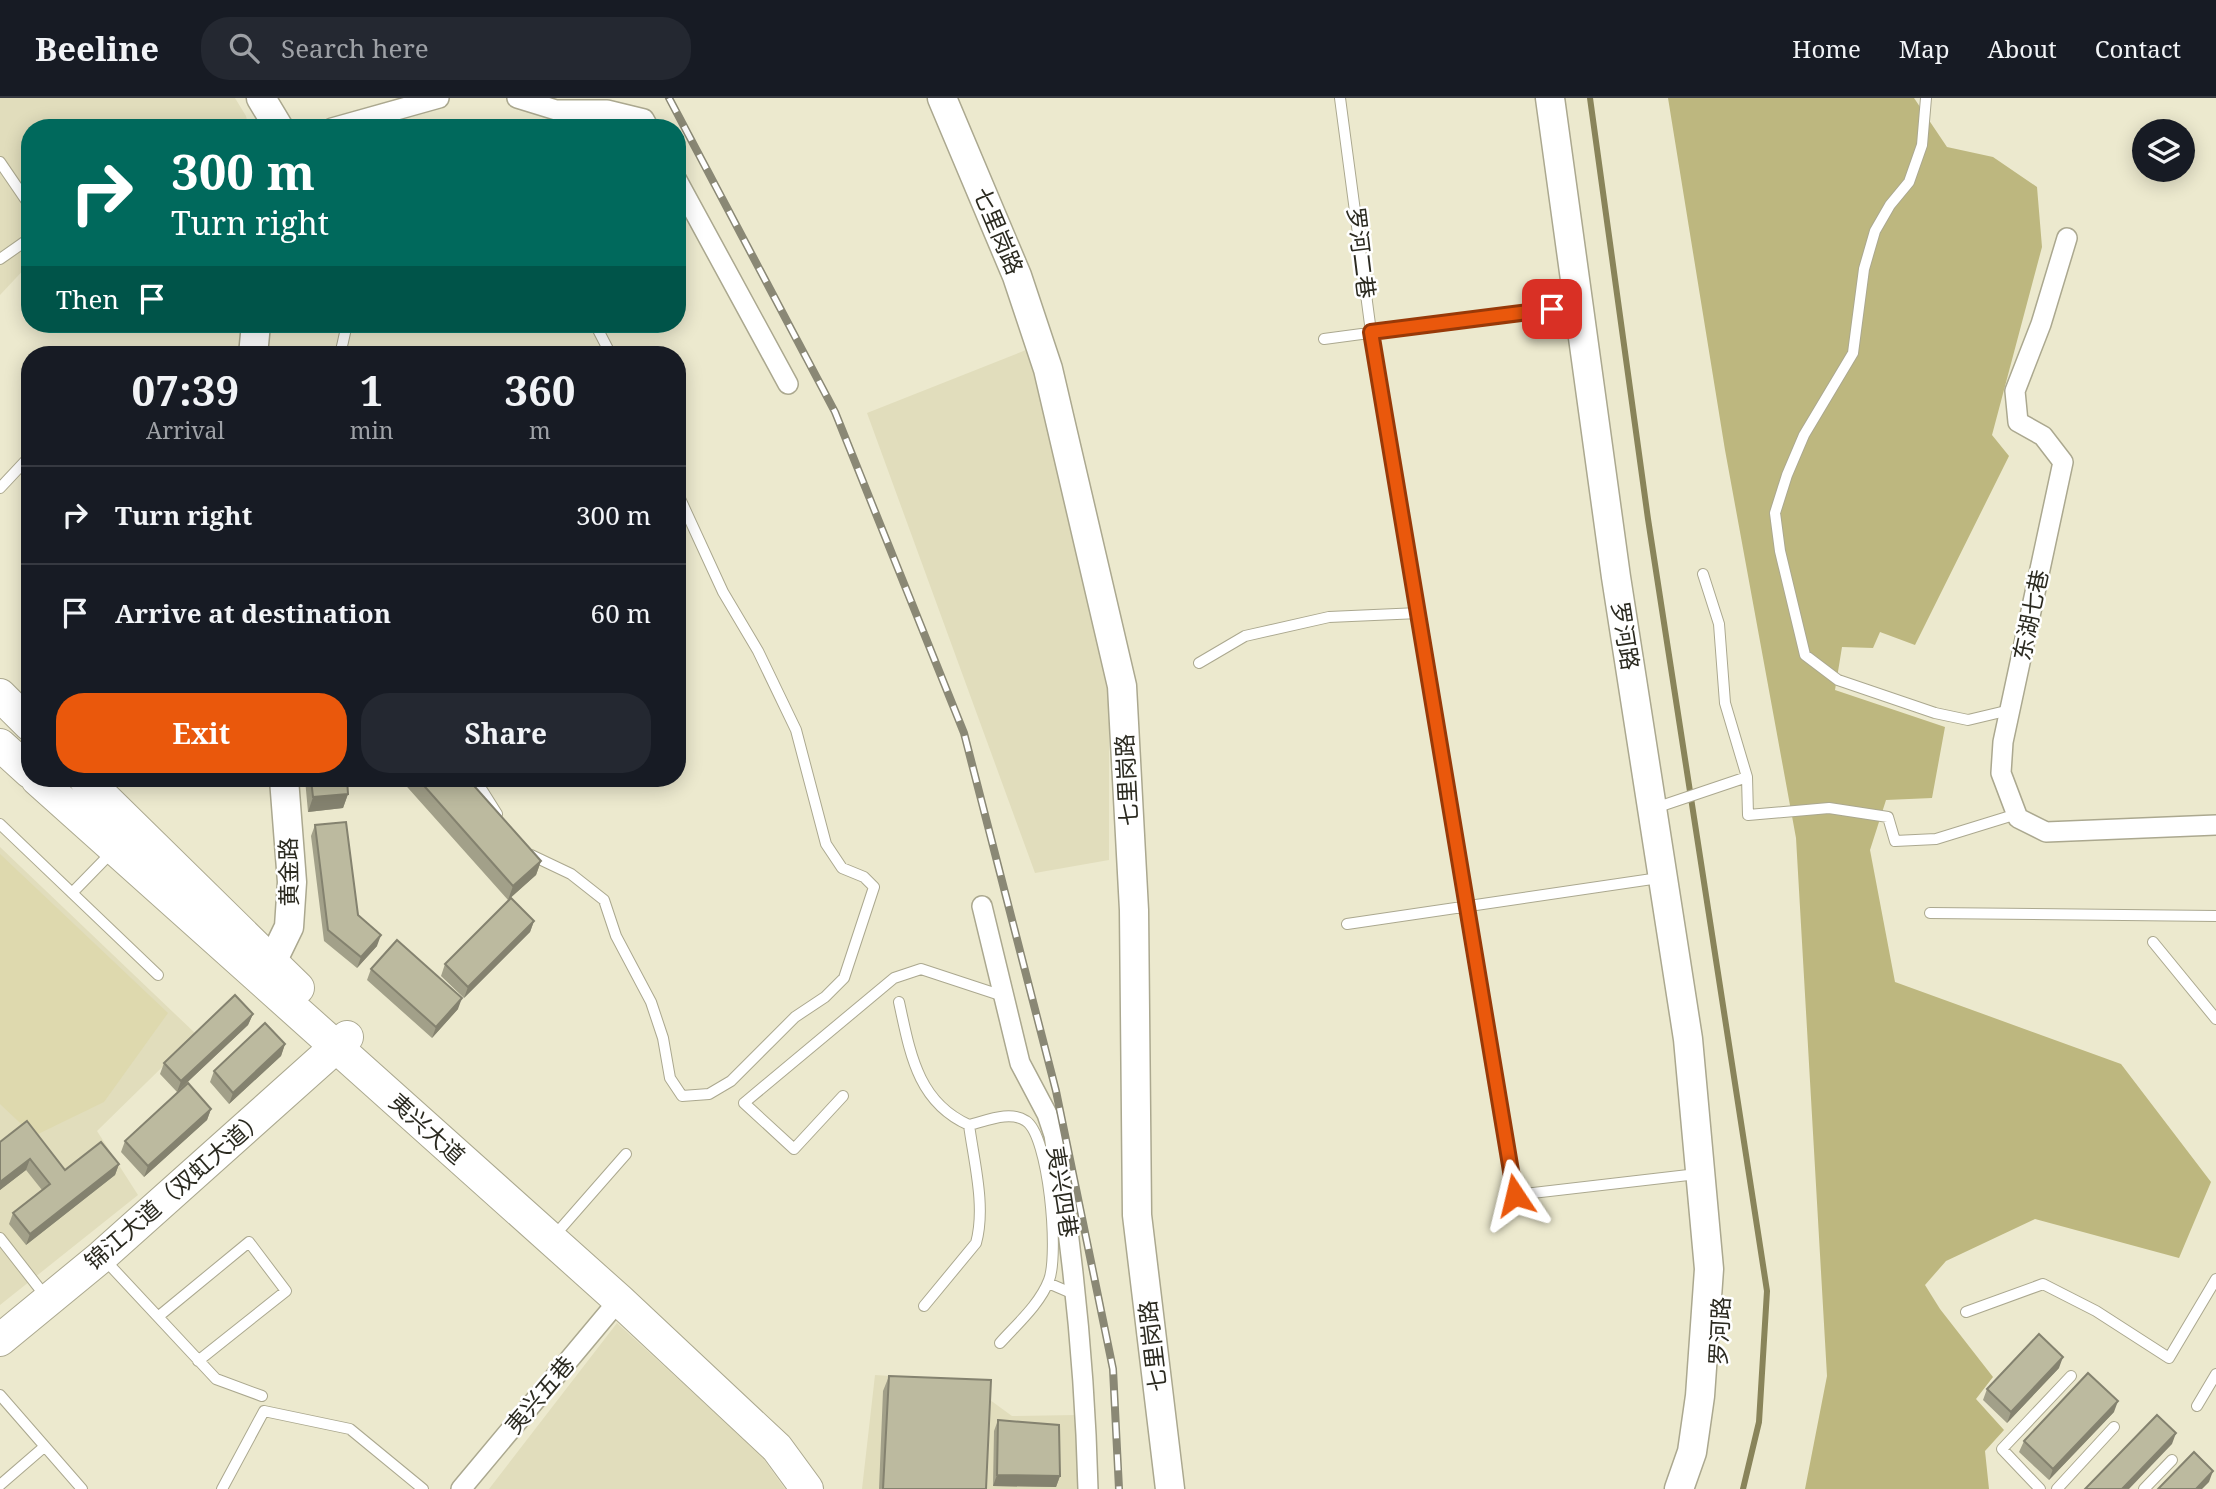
<!DOCTYPE html>
<html lang="en">
<head>
<meta charset="utf-8">
<style>
	:root { --surface:#171b24; --page:#242831; --text:#f1f3f6; --muted:#9ea1a6; --line:#363941; --accent:#ea580c }
	body { margin:0; font-family:"Noto Serif","Noto Sans SC",serif; background:var(--page); color:var(--text); height:100vh; display:flex; flex-direction:column; font-size:26px; white-space:nowrap }
	* { box-sizing:border-box; margin:0 }
	p { font-size:23px; color:var(--muted) }
	.icon { flex:none; width:38px; height:38px; fill:none; stroke:currentColor; stroke-width:2; stroke-linecap:round; stroke-linejoin:round }
	.map { position:relative; flex:1; overflow:hidden }
	.sheet { position:absolute; left:21px; top:248px; width:665px; height:441px; display:flex; flex-direction:column; background:var(--surface); border-radius:28px; box-shadow:0 4px 18px #0003 }
	.sheet>* { flex:none }
	.banner { position:absolute; left:21px; top:21px; width:665px; height:214px; border-radius:28px; box-shadow:0 4px 18px #0003; background:#00695c; color:#fff; overflow:hidden }
	.controls { position:absolute; left:2132px; top:21px; display:grid; gap:14px }
	.controls a { display:grid; place-items:center; width:63px; height:63px; border-radius:50%; background:var(--surface); box-shadow:0 4px 18px #0003; font-size:35px }
	.pin { position:absolute; display:grid; place-items:center; width:60px; height:60px; color:#fff; margin:-30px; border-radius:14px; box-shadow:0 4px 10px #0006 }
	.me { position:absolute; width:77px; margin:-38px; rotate:350deg; stroke-linejoin:round; filter:drop-shadow(0 0 5px #0008) }
	.turn { display:flex; align-items:center; gap:24px; height:147px; padding:0 35px; font-size:32px }
	.turn .icon { width:91px; height:91px; stroke-width:2.5 }
	.turn b { display:block; font-size:49px; line-height:60px }
	.then { display:flex; align-items:center; height:66px; padding:0 35px; background:#0003; gap:14px; font-size:26px }
	.eta { display:flex; justify-content:space-evenly; align-items:center; height:119px; text-align:center }
	.eta b { font-size:42px; font-weight:700; line-height:49px }
	.button { display:flex; gap:14px; margin-top:auto; padding:14px 35px }
	.button a { flex:1; height:80px; border-radius:28px; background:var(--accent); color:#fff; font-size:28px; font-weight:700; line-height:80px; text-align:center }
	.button a+a { background:var(--page); color:var(--text) }
	ul { padding:0; list-style:none }
	li { display:flex; align-items:center; gap:21px; height:98px; padding:0 35px; border-top:2px solid var(--line) }
	li div { flex:1 }
	li b { display:block; font-size:26px }
	li em { font-style:normal }
	header { display:flex; align-items:center; gap:42px; box-sizing:border-box; height:98px; padding:0 35px; background:var(--surface); border-bottom:2px solid var(--line) }
	header strong { font-size:33px }
	nav { display:flex; gap:38px; margin-inline-start:auto; font-size:24px }
	.search { width:490px; height:63px; background:var(--page); display:flex; align-items:center; gap:18px; box-sizing:border-box; padding:0 24px; border-radius:28px; color:var(--muted); font-size:26px }
	.map>svg:first-child { display:block }
</style>
</head>
<body>
<header>
<strong>Beeline</strong>
<div class="search"><svg class="icon" aria-label="search" viewBox="0 0 24 24"><circle cx="10" cy="10" r="6"/><path d="M15 15l6 6"/></svg>Search here</div>
<nav><a>Home</a><a>Map</a><a>About</a><a>Contact</a></nav>
</header>
<div class="map">
<svg width="2216" height="1391" viewBox="0 0 2216 1391">
	<rect width="100%" height="100%" fill="#ece9ce"/>
	<!-- built -->
	<path fill="#e1ddbc" d="M0,0H235L246,18L249,30H189L181,23L174,30H30V165L0,197Z
		M1031,250L1109,571V762L1035,775L867,315Z
		M0,749L196,936L97,1033L138,1097L0,1207Z
		M617,1225L760,1356L785,1391H489Z
		M875,1277L964,1283L1012,1318L1077,1317V1391H862Z"/>
	<!-- green -->
	<path fill="#ded9ae" d="M0,756L168,915L104,1004L34,1038L0,1006Z"/>
	<!-- forest -->
	<path fill="#bdb77f" d="M1668,0H1914L1947,49L1993,59L2037,89L2042,149L1992,337L2009,358L1915,547L1880,534L1873,550L1842,549L1835,592L1945,629L1932,700L1886,702L1870,752L1895,884L2121,966L2211,1084L2179,1160L2035,1121L1946,1163L1925,1187L1940,1211L1993,1279L1976,1301L2004,1332L1985,1353L1989,1391H1805L1827,1278L1796,740L1725,352Z"/>
	<g fill="none" stroke-linecap="round" stroke-linejoin="round">
		<!-- stream -->
		<path stroke="#89845a" stroke-width="6" d="M1590,0L1648,421L1767,1193L1759,1324L1743,1391"/>
		<defs>
			<path id="lane" d="M1340,0L1371,234L1515,1097L1697,1076
				M1926,0L1922,47L1909,84L1890,107L1875,133L1864,171L1853,255L1804,337L1787,377L1775,415L1780,453L1805,557L1838,582L1935,615L1968,622L2010,612
				M0,64L30,108
				M0,161L30,140
				M595,226L611,257
				M1324,241L1578,207
				M340,257L347,226
				M0,390L30,358
				M1703,476L1719,526L1725,605L1747,679L1748,717L1829,710L1888,719L1895,743L1936,741L2017,716
				M1199,565L1245,538L1329,519L1419,515
				M475,681L497,716
				M1655,710L1747,679
				M0,726L158,877
				M531,757L571,776L604,802L616,838L651,904L663,940L670,980L682,998L709,996L731,983L795,919L825,899L844,880L874,789L864,779L842,770L826,746L796,632L758,553L723,494L677,394
				M72,795L112,754
				M1930,815L2216,818
				M1347,826L1659,780
				M2153,844L2216,921
				M899,904C910,954 917,1004 969,1027C986,1023 1010,1012 1026,1023C1049,1038 1059,1156 1049,1182C1040,1206 1017,1226 1000,1245
				M843,998L794,1051L744,1005L894,880L921,871L1003,898
				M562,1129L626,1056
				M0,1140L46,1199
				M104,1161L216,1281L262,1298
				M1048,1185L1076,1197
				M924,1208L976,1145C986,1109 974,1064 969,1027
				M1966,1214L2043,1186L2096,1213L2169,1260L2216,1181
				M159,1218L249,1144L286,1193L198,1263
				M0,1297L82,1391
				M2197,1308L2216,1276
				M0,1387L44,1349
				M222,1391L264,1313L350,1331L423,1391
				M2040,1391L2002,1351L2071,1278
				M2057,1391L2114,1329
				M2144,1391L2172,1362"/>
			<path id="street" d="M517,0L556,12H607L644,21L649,30
				M332,30L439,0
				M677,82L788,286
				M2067,140L2041,226L2015,293L2018,324L2043,338L2063,364L2003,644L2001,675L2018,720L2046,734L2216,727
				M982,808L1020,965L1047,1016L1054,1037C1073,1154 1085,1272 1088,1391
				M461,1391L619,1202"/>
			<path id="secondary" d="M261,0L279,30
				M942,0L1017,178L1048,271L1122,588L1134,812L1137,1117L1170,1391
				M1550,0L1616,479L1688,941L1709,1171L1700,1298L1692,1354L1679,1391
				M253,257L256,226
				M272,864L289,829L292,784L284,681"/>
			<path id="primary" d="M0,597L30,627
				M0,647L30,674
				M37,681L619,1202L777,1350L807,1391
				M85,681L298,890
				M0,1242L102,1158L347,939"/>
		</defs>
		<!-- lane casing -->
		<use href="#lane" stroke="#aba88f" stroke-width="12"/>
		<!-- street casing -->
		<use href="#street" stroke="#aba88f" stroke-width="22"/>
		<!-- secondary casing -->
		<use href="#secondary" stroke="#aba88f" stroke-width="31"/>
		<!-- primary casing -->
		<use href="#primary" stroke="#aba88f" stroke-width="34"/>
		<!-- lane -->
		<use href="#lane" stroke="#fff" stroke-width="10"/>
		<!-- street -->
		<use href="#street" stroke="#fff" stroke-width="19"/>
		<!-- secondary -->
		<use href="#secondary" stroke="#fff" stroke-width="28"/>
		<!-- primary -->
		<use href="#primary" stroke="#fff" stroke-width="32"/>
		<defs>
			<path id="rail" d="M669,0L835,314L964,635L1056,993L1113,1271L1119,1391"/>
		</defs>
		<!-- rail casing -->
		<use href="#rail" stroke="#8a8875" stroke-width="8"/>
		<!-- rail -->
		<use href="#rail" stroke="#fff" stroke-width="5" stroke-dasharray="16" stroke-linecap="butt"/>
	</g>
	<!-- wall -->
	<path fill="#a2a089" d="M305,681H347L348,696L343,710L308,714Z
		M400,681H468L541,763L536,777L508,802Z
		M315,727L358,817L377,848L357,870L324,843L311,738Z
		M534,823L530,834L464,900L441,878L445,866Z
		M371,871L458,911L432,940L367,882Z
		M253,916L248,927L177,994L160,976L164,965Z
		M285,946L281,958L229,1006L210,984L214,973Z
		M211,1011L207,1022L144,1079L121,1054L125,1043Z
		M0,1044L65,1072L119,1066L115,1077L26,1147L9,1126L13,1115L42,1092L26,1072L0,1092Z
		M2059,1270L2007,1325L1983,1302L1987,1291Z
		M889,1278L986,1391H879L883,1293Z
		M2114,1314L2049,1382L2019,1354L2024,1343Z
		M998,1322L1060,1378L1056,1389L993,1388L994,1333Z"/>
	<!-- shaded-wall -->
	<path fill="#84826f" d="M348,696L343,710L308,714L313,699Z
		M541,763L536,777L508,802L513,788Z
		M534,823L530,834L464,900L468,889Z
		M381,837L377,848L357,870L361,859Z
		M462,900L458,911L432,940L436,929Z
		M253,916L248,927L177,994L181,983Z
		M285,946L281,958L229,1006L233,995Z
		M211,1011L207,1022L144,1079L148,1068Z
		M30,1061L26,1072L0,1092V1084Z
		M119,1066L115,1077L26,1147L30,1136Z
		M2063,1259L2059,1270L2007,1325L2011,1314Z
		M2118,1303L2114,1314L2049,1382L2053,1371Z
		M2176,1335L2172,1346L2129,1391H2122Z
		M2213,1373L2209,1384L2202,1391H2196Z
		M997,1377L1060,1378L1056,1389L993,1388Z"/>
	<!-- building -->
	<path fill="#bcba9f" stroke="#84826f" stroke-width="2" d="M311,681H347L348,696L313,699Z
		M418,681H468L541,763L513,788Z
		M346,724L358,817L381,837L361,859L328,832L315,727Z
		M511,800L534,823L468,889L445,866Z
		M397,842L462,900L436,929L371,871Z
		M235,897L253,916L181,983L164,965Z
		M265,925L285,946L233,995L214,973Z
		M188,985L211,1011L148,1068L125,1043Z
		M27,1023L65,1072L101,1044L119,1066L30,1136L13,1115L50,1086L30,1061L0,1084V1044Z
		M2039,1236L2063,1259L2011,1314L1987,1291Z
		M2088,1275L2118,1303L2053,1371L2024,1343Z
		M889,1278L991,1282L986,1391H883Z
		M2157,1317L2176,1335L2122,1391H2085Z
		M998,1322L1059,1327L1060,1378L997,1377Z
		M2194,1354L2213,1373L2196,1391H2158Z"/>
	<g fill="none" stroke-linecap="round" stroke-linejoin="round">
		<defs>
			<path id="route" d="M1515,1097L1371,234L1552,211"/>
		</defs>
		<!-- route casing -->
		<use href="#route" stroke="#983908" stroke-width="18"/>
		<!-- route -->
		<use href="#route" stroke="#ea580c" stroke-width="12"/>
	</g>
	<g text-anchor="middle" stroke-width="5" stroke-linejoin="round" paint-order="stroke">
		<!-- street labels -->
		<g font-size="23" fill="#2b2a20" stroke="#fff">
			<text transform="translate(998 133) rotate(67)" y="8">七里岗路</text>
			<text transform="translate(1361 155) rotate(83)" y="8">罗河二巷</text>
			<text transform="translate(2031 517) rotate(-78)" y="8">东湖七巷</text>
			<text transform="translate(1625 538) rotate(81)" y="8">罗河路</text>
			<text transform="translate(1127 682) rotate(-93)" y="8">七里岗路</text>
			<text transform="translate(289 774) rotate(-91)" y="8">黄金路</text>
			<text transform="translate(427 1031) rotate(42)" y="8">夷兴大道</text>
			<text transform="translate(175 1092) rotate(-41)" y="8">锦江大道（双虹大道）</text>
			<text transform="translate(1062 1094) rotate(81)" y="8">夷兴四巷</text>
			<text transform="translate(1720 1233) rotate(-87)" y="8">罗河路</text>
			<text transform="translate(1153 1248) rotate(-97)" y="8">七里岗路</text>
			<text transform="translate(540 1297) rotate(-50)" y="8">夷兴五巷</text>
		</g>
	</g>
</svg>
<div class="controls">
<a><svg class="icon" aria-label="layers" viewBox="0 0 24 24"><path d="M12 4l9 5-9 5-9-5zM3 14l9 5 9-5"/></svg></a>
</div>
<div class="pin" style="left:1552px;top:211px;background:#d93025"><svg class="icon" aria-label="arrive" viewBox="0 0 24 24"><path d="M6 21V4h12l-3 4 3 4H6"/></svg></div>
<svg class="me" style="left:1515px;top:1097px" viewBox="-20 -20 40 40"><path d="M0-17L14 15 0 8-14 15z" fill="#ea580c" stroke="#fff" stroke-width="4"/></svg>
<div class="banner">
<div class="turn"><svg class="icon" aria-label="right" viewBox="0 0 24 24"><path d="M7 20v-9h11M14 6l5 5-5 5"/></svg><div><b>300 m</b>Turn right</div></div>
<div class="then">Then<svg class="icon" aria-label="arrive" viewBox="0 0 24 24"><path d="M6 21V4h12l-3 4 3 4H6"/></svg></div>
</div>
<section class="sheet">
<div class="eta">
<div><b>07:39</b><p>Arrival</p></div>
<div><b>1</b><p>min</p></div>
<div><b>360</b><p>m</p></div>
</div>
<ul>
<li><svg class="icon" aria-label="right" viewBox="0 0 24 24"><path d="M7 20v-9h11M14 6l5 5-5 5"/></svg><div><b>Turn right</b></div><em>300 m</em></li>
<li><svg class="icon" aria-label="arrive" viewBox="0 0 24 24"><path d="M6 21V4h12l-3 4 3 4H6"/></svg><div><b>Arrive at destination</b></div><em>60 m</em></li>
</ul>
<div class="button"><a>Exit</a><a>Share</a></div>
</section>
</div>
</body>
</html>
